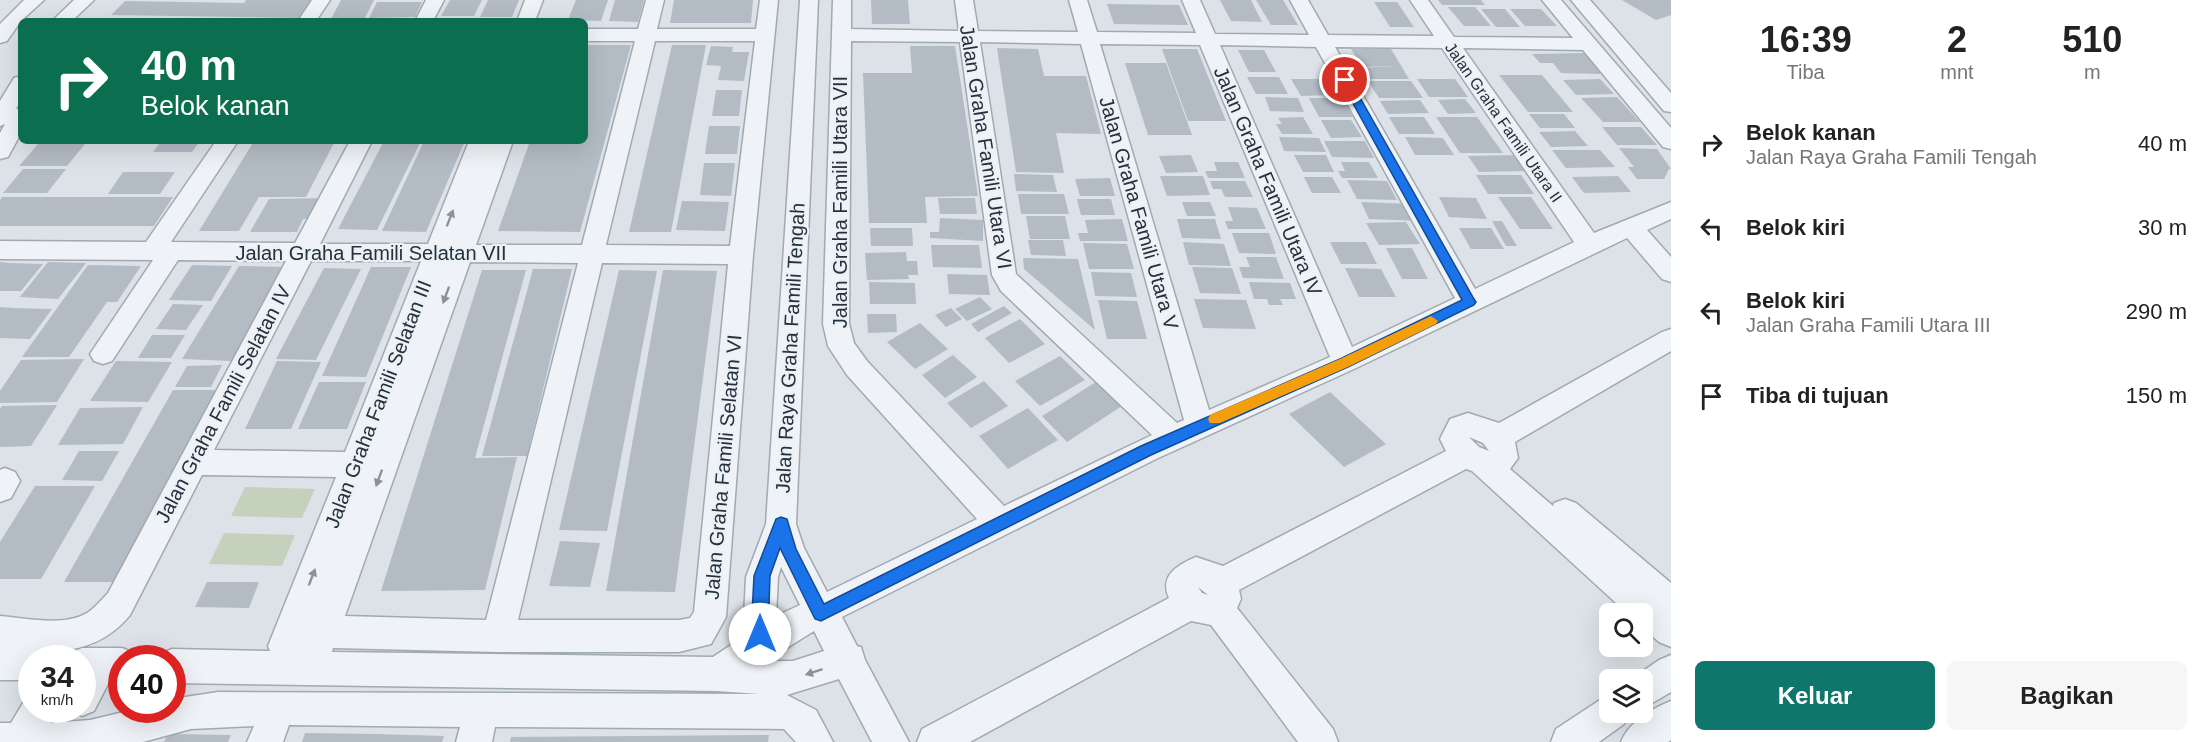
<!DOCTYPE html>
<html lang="id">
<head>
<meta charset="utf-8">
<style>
	:root { --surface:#fff; --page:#f6f6f6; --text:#222; --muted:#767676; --accent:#0f766e }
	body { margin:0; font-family:Arial,sans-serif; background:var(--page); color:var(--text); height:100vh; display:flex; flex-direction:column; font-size:22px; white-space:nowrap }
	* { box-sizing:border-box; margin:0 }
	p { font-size:20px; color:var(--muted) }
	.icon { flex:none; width:33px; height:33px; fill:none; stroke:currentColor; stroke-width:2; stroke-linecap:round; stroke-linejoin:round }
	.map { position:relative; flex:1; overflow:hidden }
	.panel { display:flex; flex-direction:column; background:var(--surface); width:540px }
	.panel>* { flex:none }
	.banner { position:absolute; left:18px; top:18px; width:570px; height:126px; border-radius:9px; box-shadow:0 6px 24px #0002; background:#0b6e4f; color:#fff; overflow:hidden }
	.buttons { position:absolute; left:1599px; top:603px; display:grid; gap:12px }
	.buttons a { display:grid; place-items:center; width:54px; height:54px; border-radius:9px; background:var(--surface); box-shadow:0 6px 24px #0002; font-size:30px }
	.speed { position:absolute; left:18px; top:645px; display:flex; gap:12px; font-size:30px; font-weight:700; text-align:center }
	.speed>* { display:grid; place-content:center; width:78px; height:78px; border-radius:50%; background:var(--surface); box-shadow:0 6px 24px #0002; line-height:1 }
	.speed small { font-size:15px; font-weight:400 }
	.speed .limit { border:9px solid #d22; background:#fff; color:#111 }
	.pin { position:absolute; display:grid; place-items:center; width:51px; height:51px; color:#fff; margin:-26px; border:3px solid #fff; border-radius:50%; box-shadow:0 2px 6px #0007 }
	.me { position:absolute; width:66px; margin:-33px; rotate:0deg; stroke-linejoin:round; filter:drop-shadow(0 0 4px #0008) }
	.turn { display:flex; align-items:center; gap:21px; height:126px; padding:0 24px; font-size:27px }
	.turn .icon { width:78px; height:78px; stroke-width:2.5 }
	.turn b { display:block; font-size:42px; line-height:51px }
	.eta { display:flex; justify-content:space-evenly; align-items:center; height:102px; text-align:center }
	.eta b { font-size:36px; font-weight:600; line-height:42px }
	.cta { display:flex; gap:12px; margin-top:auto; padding:12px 24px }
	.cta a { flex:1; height:69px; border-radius:9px; background:var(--accent); color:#fff; font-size:24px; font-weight:600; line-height:69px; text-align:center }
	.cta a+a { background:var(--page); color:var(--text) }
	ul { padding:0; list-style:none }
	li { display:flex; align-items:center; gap:18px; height:84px; padding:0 24px }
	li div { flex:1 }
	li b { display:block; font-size:22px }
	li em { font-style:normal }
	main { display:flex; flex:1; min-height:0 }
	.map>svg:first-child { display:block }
</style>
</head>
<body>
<main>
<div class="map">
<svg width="1671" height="742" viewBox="0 0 1671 742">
	<rect width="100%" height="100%" fill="#dce2e7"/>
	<!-- green -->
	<path fill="#c4d2bd" d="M245,487L315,489L302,518L231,516Z
		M224,533L295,535L282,566L209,564Z"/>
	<!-- building -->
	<path fill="#b3bbc4" d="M246,0H312L299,18L111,15L125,1L244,3Z
		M341,0H374L365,18L331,19Z
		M450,0H482L474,16H441Z
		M488,0H519L512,17H480Z
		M576,0H608L601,21L568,20Z
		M615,0H644L638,22L609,21Z
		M674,0H753L751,23H670Z
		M871,0H908L910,24H872Z
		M1220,0H1251L1262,22L1231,21Z
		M1256,0H1283L1298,25H1271Z
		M1438,0H1481L1485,5H1442Z
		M1622,0H1671V15L1656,20Z
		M377,2H422L415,17L369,18Z
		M1374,2H1397L1414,27H1390Z
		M1107,4L1179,5L1188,25L1114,24Z
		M1448,7H1475L1491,26H1464Z
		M1481,9H1505L1520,27H1496Z
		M1510,9H1541L1557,26H1525Z
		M585,45H631L580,232L498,231L530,141H585Z
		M672,45H706L671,232H629Z
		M711,46L733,47L732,52H749L744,81L718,80L721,66L706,65Z
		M910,46H955L978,196L925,197L927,223H869L863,73H912Z
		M997,48L1038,49L1044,76H1086L1101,134L1056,133L1064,173L1016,172Z
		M1162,49H1197L1226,121H1188Z
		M1351,49H1391L1409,79H1369L1361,68L1397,66L1362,67Z
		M1238,50H1264L1276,72H1249Z
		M1586,53L1601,74L1561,73L1553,63H1540L1532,54Z
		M1125,63H1166L1192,135H1148Z
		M1499,75H1542L1573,112H1528Z
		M1247,77H1279L1288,94H1256Z
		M1291,79H1323L1333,95L1301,96Z
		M1417,79H1455L1468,97H1429Z
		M1600,79L1614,94L1576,95L1563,80Z
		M1368,81H1411L1423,98H1379Z
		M716,90H742L739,116H712Z
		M1265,97L1298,98L1304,112L1270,111Z
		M1617,97L1640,122H1603L1581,98Z
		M1309,98H1342L1353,117H1319Z
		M1465,99L1476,113L1448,114L1438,100Z
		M1420,100L1429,113L1388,114L1380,101Z
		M1529,114H1564L1575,128H1540Z
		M1303,117L1313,134H1282L1276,124H1282L1278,118Z
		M1389,117H1424L1435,134H1399Z
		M1436,117H1477L1503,153H1460Z
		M1321,120H1351L1362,137L1331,138Z
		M709,126H740L737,154H705Z
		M1602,127H1641L1657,145H1617Z
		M1575,131L1588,146L1551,147L1539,132Z
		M1279,137L1319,138L1326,152L1284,151Z
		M1405,137L1443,138L1454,155H1415Z
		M161,141H200L192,152H153Z
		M254,141H335L306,197H259L239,231H199Z
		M384,141H421L377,230L338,229Z
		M424,141H465L426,232L382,231Z
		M1324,141H1365L1374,158L1332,157Z
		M38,144H85L67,166H19Z
		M1619,148L1657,149L1671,169H1669L1664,179H1637L1628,167H1634Z
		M1552,150H1600L1615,167L1566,168Z
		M1191,155L1198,172L1166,173L1159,156Z
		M1294,155H1326L1334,172H1303Z
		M1518,155L1530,171L1479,172L1468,156Z
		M1214,162H1238L1245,178H1208L1205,171H1217Z
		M1341,162H1369L1378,178H1342L1338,171H1345Z
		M704,163H735L731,196L700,195Z
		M23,169H66L47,193H3Z
		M123,172H175L160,194H108Z
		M1014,174L1053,175L1057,192L1016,191Z
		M1476,175H1521L1534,194H1488Z
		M1160,176H1203L1210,195L1167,196Z
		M1618,176L1631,192L1584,193L1572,177Z
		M1304,177H1332L1341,193H1312Z
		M1110,178L1115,196H1080L1075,179Z
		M1347,180L1387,181L1397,200L1357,199Z
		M1210,181H1245L1253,197H1225L1221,189H1213Z
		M1018,194H1064L1069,214H1021Z
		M2,197H173L154,226H0V200Z
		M1439,197L1476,198L1487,219L1449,217Z
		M1498,197H1531L1553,229H1520Z
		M329,198L319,219H303L297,232H250L269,199Z
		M938,198H975L977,214H940Z
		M1077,199H1111L1115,215H1081Z
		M682,201L729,202L725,231L676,230Z
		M1182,202H1210L1216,216H1187Z
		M1361,202L1411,204L1419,221L1369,219Z
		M1228,207L1257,208L1266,229H1228L1225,221H1233Z
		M1026,216H1065L1070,239H1030Z
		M940,218L983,220V241L930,238V232H939Z
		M1122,219L1128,241H1080L1078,233H1088L1085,220Z
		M1177,219H1215L1221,239L1182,238Z
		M1492,221H1502L1517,246H1506Z
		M1406,222L1420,244L1379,245L1366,223Z
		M870,228H912L913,246H871Z
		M1459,228H1491L1504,249H1471Z
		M1232,233H1269L1276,254L1239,253Z
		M1028,240H1063L1066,256L1031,255Z
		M1183,242L1224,244L1231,266L1189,265Z
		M1330,242H1366L1377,264H1341Z
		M1083,243L1127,244L1134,269H1089Z
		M931,245H979L982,268L933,267Z
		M1386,248H1412L1428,279H1402Z
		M906,252L907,261H917L918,275H908L909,279L867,280L865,253Z
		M1246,257H1276L1284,279L1243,278L1239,267H1250Z
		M1023,258L1078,259L1095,330L1024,269Z
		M0,262L9,263L43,264L21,291H0Z
		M48,262L86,263L58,299L20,297Z
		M88,265L141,266L117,302H107L69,357H22Z
		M192,265L232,266L211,301L169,300Z
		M239,266L285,267L232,361L182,359Z
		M371,267H411L366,377L322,376Z
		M1192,267L1232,268L1241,294L1200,293Z
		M324,268L361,269L316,360L276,359Z
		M1345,268L1381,269L1396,297H1359Z
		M533,269H572L527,456H482Z
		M482,270H526L475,458L517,457L485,590L381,591Z
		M619,270L657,271L607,531L559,530Z
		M663,270L717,271L675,592L606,591Z
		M1091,272L1131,273L1137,297L1095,296Z
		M947,274L987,275L990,295L949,294Z
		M869,282L915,283L916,304H870Z
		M1249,282L1290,283L1296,299H1280L1283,305H1269L1267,299H1254Z
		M980,297L992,309L967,321L955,309Z
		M1194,299L1246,300L1256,329L1203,328Z
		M1098,300L1137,301L1147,339H1107Z
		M173,304L203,305L186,330L156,329Z
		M1004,306L1012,313L978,332L971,324Z
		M0,307L13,308L52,309L30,339L0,338Z
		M951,308L962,319L946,327L935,315Z
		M867,314H896L897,332L868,333Z
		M1020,319L1045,344L1009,363L985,338Z
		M920,323L948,349L915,369L887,342Z
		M152,335H185L171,358H138Z
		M953,355L977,377L945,398L922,375Z
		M1060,356L1085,380L1040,406L1015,381Z
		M84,359L57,402L0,403V391L21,360Z
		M116,361L172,362L148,402L90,401Z
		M277,361L321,362L291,429H245Z
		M222,365L211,387H175L187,366Z
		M1099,380L1125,404L1067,442L1042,416Z
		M984,381L1008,406L971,428L947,403Z
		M319,382H366L347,429H298Z
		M173,390H220L118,582H64Z
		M1330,392L1386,444L1344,467L1289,414Z
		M57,405L31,446L0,447V409L2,406Z
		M143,407L123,444L58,445L80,408Z
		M1028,408L1058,440L1008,469L979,436Z
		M79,451H119L102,481L62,480Z
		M35,486H95L41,579H0V542Z
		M560,541L600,543L590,587L549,586Z
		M207,582H259L249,608L195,607Z
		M305,733L376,734L444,736L442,742H302Z
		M168,734L231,735L228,742H164Z
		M769,735L768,742H510L511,737Z"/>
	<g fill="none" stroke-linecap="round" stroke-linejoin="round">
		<defs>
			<path id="minor" d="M24,0H44L21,21L7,41L0,43V24Z
				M74,0H94L72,21H52Z
				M312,0H330L316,21H298Z
				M426,0H444L433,21H415Z
				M525,0H543L535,21H517Z
				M646,0H664L657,29H756L760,0H778L753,255L726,617L711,644L679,652H498L333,648L332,652L713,657L743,637L746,577L766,524L800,0H818L796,524L804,548L827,592L977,519L847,375L828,346L823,324L833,0H851V29L959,31L955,0H973L978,31L1078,32L1069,0H1087L1097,32L1196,33L1182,0H1200L1215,34L1309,35L1290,0H1308L1328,35L1434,36L1410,0H1428L1454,37L1573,38L1542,0H1561L1671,128V149L1663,147L1583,50L1463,48L1594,233L1671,202V219L1647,230L1671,257V282L1662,279L1627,238L1354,369L1156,459L842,617L857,646L861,647L865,660L909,742H872L839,679L787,695L816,710L833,742H796L784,729L495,727L492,742H456L460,727L289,725L283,742H247L254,726L191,729L143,742H0V723H11L26,698L32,695V710H55L50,723L90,720L132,710H172V699L218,692L759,694L717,691L172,683V658H158L160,654L172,649L270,651L268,646L336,477L202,475L130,615C108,642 79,652 44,651L47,658H32V680H0V616C26,618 63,627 87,613C95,608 101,600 108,593L286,261L178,260L112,361L103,364L94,361L90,354L153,260L0,259V241L146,242L216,141H238L171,242L295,243L350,141H372L320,244H428L469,141H491L452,244L491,141H513L476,245H582L635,41H585V29H638ZM655,41H755L730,246L606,245ZM851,41L960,42L992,275L1001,291L1152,435L1004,506L867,361L854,343L849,324ZM980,42L1081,44L1184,420L1177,423L1016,274ZM1100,44L1200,45L1330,357L1209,410ZM1220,45L1316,47L1455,298L1352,347ZM1335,47L1442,48L1574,242L1475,289ZM311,261H421L345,452L214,450ZM470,262L578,263L486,620L345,616ZM602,263L728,264L694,612L690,618L679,620H518ZM781,567L800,605L776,616L778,577ZM814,631L824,651L793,661H766Z
				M1571,0H1590L1671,93V112L1664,111Z
				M21,76V100L16,109L21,108V133L8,157L0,159V133L5,124L0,126V101L14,78Z
				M1671,329V351L1515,442L1518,458L1510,469L1553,506L1554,503L1565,499L1576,503L1671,583V647L1659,642L1642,627V614H1628L1472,471L1466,469L1239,590L1241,599L1237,608L1333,729L1338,742H1298L1211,625L1191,621L970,742H917L922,729L1169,598C1159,576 1177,565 1196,557L1223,566L1446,451L1440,439L1450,419L1468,413L1499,423L1662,332ZM1469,437L1483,443L1489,451L1479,447ZM1198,587L1208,595L1202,593Z
				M5,468L15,472L20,481L11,498L0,502V470Z
				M82,648H122L134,653L136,658H122V682H109L94,711L82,716L69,710H82V658H68L70,653Z
				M1671,655V692L1642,709V680H1630L1659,660Z
				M1610,696V712H1629L1624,724L1599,742H1551L1556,729L1600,700Z
				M1671,701V740L1668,742H1621C1629,722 1651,709 1671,701Z"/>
		</defs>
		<!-- minor casing -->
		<use href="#minor" stroke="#a1a9b1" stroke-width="3"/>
		<!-- minor -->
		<use href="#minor" fill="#eff2f6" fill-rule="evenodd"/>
	</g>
	<!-- one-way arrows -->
	<defs><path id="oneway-solid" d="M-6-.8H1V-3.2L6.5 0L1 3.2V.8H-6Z" transform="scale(1.5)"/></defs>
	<g fill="#8a929a">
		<use href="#oneway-solid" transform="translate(450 218) rotate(-69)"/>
		<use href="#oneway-solid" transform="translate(446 295) rotate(110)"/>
		<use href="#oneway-solid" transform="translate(379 478) rotate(110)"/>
		<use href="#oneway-solid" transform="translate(312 577) rotate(-69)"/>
		<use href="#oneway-solid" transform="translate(814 672) rotate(162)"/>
	</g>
	<!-- route -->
	<path fill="#1a73e8" stroke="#114b97" stroke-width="1.5" d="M1345,77L1350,80L1474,299L1476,302L1474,305L1350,366L1151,455L821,621L815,619L780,548L770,576L768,634L766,640L760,642L754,640L751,634L754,576L776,519L781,517L787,519L796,549L824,604L1141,446L1340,359L1462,300L1340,80Z"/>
	<!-- slow -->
	<path fill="#f59e0b" d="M1431,316L1438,321L1436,324L1350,366L1220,423H1210L1208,419L1210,415L1340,359Z"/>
	<g text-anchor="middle" stroke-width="4.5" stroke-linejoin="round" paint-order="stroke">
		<!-- far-street labels -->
		<g font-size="16" fill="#25313f" stroke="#ecf1f5">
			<text transform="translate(1504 122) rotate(55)" y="6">Jalan Graha Famili Utara II</text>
		</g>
		<!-- street labels -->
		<g font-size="20" fill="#25313f" stroke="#ecf1f5">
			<text transform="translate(986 147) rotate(81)" y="7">Jalan Graha Famili Utara VI</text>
			<text transform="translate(1268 181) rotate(67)" y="7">Jalan Graha Famili Utara IV</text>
			<text transform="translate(840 202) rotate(-90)" y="7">Jalan Graha Famili Utara VII</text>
			<text transform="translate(1139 213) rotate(74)" y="7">Jalan Graha Famili Utara V</text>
			<text x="371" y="260">Jalan Graha Famili Selatan VII</text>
			<text transform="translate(790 348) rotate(-87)" y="7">Jalan Raya Graha Famili Tengah</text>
			<text transform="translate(223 404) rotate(-62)" y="7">Jalan Graha Famili Selatan IV</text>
			<text transform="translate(378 404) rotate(-69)" y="7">Jalan Graha Famili Selatan III</text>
			<text transform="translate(723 467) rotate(-85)" y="7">Jalan Graha Famili Selatan VI</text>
		</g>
	</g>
</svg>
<div class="buttons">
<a><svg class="icon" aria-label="search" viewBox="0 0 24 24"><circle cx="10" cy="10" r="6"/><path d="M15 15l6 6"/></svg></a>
<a><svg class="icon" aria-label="layers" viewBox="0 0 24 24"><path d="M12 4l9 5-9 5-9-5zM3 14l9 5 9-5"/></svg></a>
</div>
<div class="speed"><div>34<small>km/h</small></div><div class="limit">40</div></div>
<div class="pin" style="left:1345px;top:80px;background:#d93025"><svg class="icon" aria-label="arrive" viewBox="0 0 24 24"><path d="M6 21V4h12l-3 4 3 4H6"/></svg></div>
<svg class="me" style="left:760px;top:634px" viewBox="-20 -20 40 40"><circle r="19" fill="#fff"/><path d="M0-13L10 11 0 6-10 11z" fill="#1a73e8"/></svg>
<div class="banner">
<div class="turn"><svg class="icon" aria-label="right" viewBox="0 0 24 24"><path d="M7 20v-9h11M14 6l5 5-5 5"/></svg><div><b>40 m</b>Belok kanan</div></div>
</div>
</div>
<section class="panel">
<div class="eta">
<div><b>16:39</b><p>Tiba</p></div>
<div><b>2</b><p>mnt</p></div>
<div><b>510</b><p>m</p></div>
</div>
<ul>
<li><svg class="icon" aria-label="right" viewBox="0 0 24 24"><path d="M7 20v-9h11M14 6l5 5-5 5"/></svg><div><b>Belok kanan</b><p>Jalan Raya Graha Famili Tengah</p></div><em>40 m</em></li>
<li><svg class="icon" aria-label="left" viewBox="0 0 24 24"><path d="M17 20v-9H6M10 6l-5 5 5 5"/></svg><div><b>Belok kiri</b></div><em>30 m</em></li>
<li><svg class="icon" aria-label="left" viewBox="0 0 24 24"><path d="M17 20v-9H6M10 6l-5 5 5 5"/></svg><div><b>Belok kiri</b><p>Jalan Graha Famili Utara III</p></div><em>290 m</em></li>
<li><svg class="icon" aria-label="arrive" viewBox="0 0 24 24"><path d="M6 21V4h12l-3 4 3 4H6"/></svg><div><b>Tiba di tujuan</b></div><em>150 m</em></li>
</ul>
<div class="cta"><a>Keluar</a><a>Bagikan</a></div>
</section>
</main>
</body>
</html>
